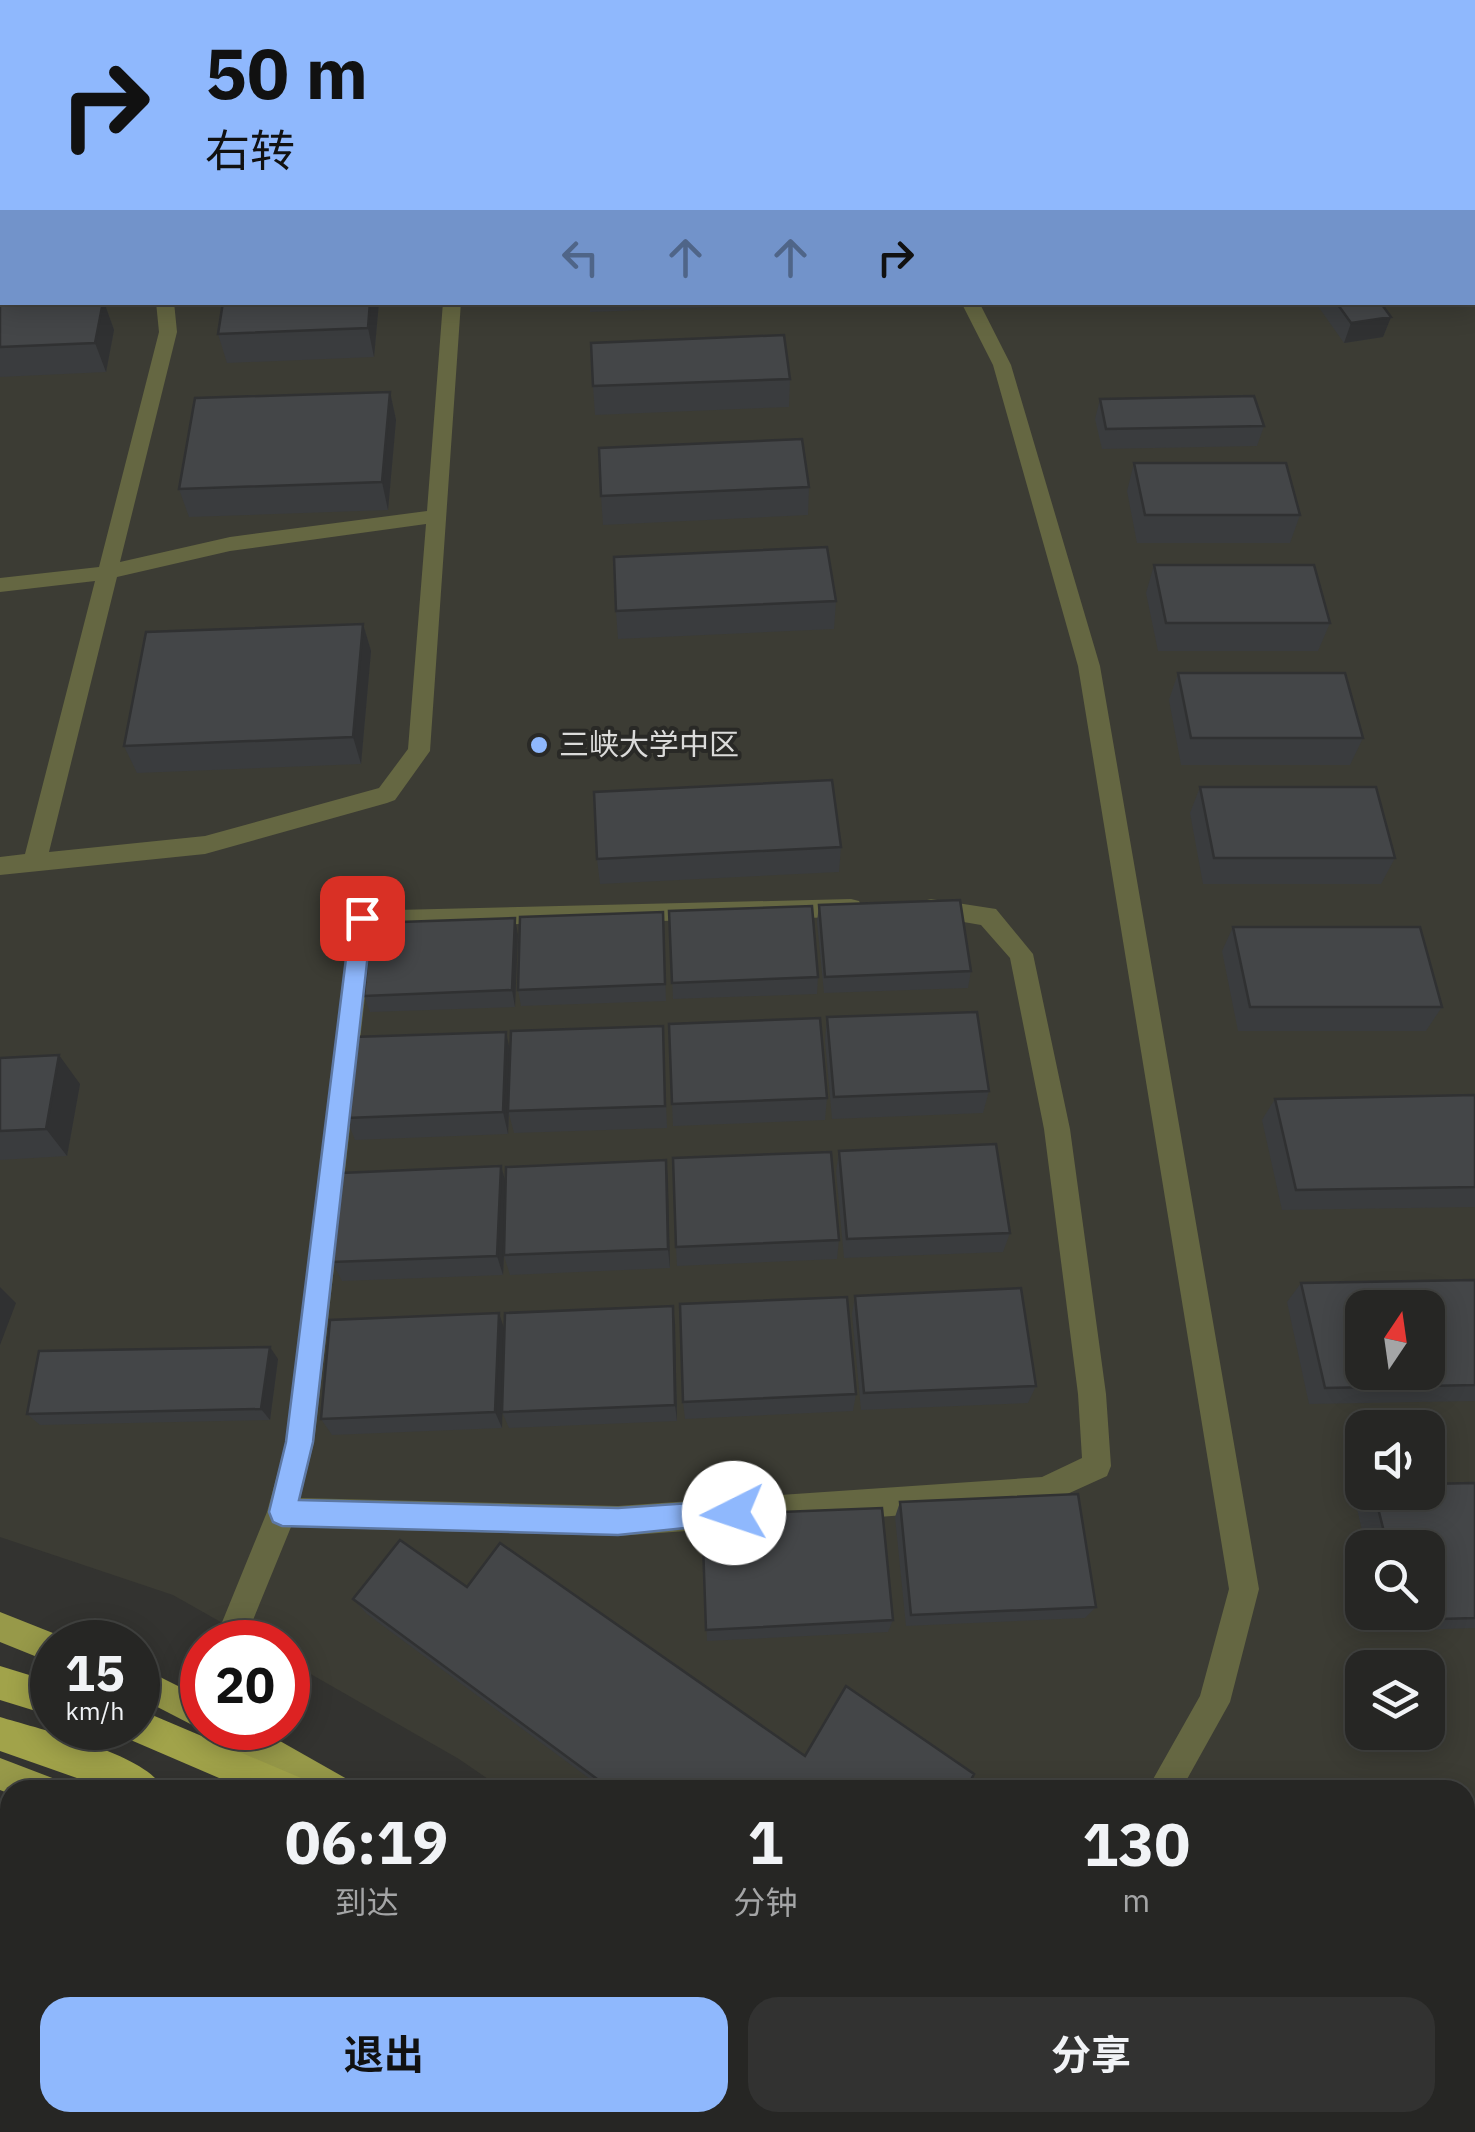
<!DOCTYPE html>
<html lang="zh">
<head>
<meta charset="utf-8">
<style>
	:root { --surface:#262624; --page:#323231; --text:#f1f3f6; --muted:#a4a5a6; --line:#424341; --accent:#8fb8fd }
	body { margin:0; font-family:"IBM Plex Sans","Noto Sans SC",sans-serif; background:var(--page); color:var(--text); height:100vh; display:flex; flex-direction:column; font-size:38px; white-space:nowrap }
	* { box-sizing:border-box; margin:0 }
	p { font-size:32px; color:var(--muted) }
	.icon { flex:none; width:55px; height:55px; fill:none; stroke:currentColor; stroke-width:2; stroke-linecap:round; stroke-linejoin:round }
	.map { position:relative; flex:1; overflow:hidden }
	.details { position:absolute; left:0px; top:1780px; width:1475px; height:352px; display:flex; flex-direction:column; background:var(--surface); border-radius:30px 30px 0 0; box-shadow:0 5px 25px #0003,0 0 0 2px var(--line) }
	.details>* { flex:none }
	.top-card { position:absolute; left:0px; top:0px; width:1475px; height:305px; box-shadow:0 5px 25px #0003,0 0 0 2px var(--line); background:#8fb8fd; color:#111; overflow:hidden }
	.needle { width:65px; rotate:13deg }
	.fabs { position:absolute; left:1345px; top:1290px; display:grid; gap:20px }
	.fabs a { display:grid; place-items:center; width:100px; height:100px; border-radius:20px; background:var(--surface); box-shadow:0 5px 25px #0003,0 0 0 2px var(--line); font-size:50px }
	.speed { position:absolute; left:30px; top:1620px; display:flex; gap:20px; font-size:50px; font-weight:700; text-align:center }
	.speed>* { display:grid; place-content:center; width:130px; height:130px; border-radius:50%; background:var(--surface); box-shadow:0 5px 25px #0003,0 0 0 2px var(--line); line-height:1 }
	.speed small { font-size:25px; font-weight:400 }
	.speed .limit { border:15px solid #d22; background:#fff; color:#111 }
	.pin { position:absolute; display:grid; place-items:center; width:85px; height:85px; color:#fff; margin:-42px; border-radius:20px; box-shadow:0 5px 15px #0006 }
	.me { position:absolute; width:110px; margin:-55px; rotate:266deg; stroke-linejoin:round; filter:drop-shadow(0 0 8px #0008) }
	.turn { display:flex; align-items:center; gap:35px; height:210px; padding:0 40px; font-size:45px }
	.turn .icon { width:130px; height:130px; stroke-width:2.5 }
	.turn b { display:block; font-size:70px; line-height:85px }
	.lanes { display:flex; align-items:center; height:95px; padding:0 40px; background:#0003; justify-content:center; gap:50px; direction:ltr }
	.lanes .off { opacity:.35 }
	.eta { display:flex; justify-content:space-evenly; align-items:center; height:170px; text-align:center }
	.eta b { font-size:60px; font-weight:700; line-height:70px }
	.primary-button { display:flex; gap:20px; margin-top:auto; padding:20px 40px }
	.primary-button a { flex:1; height:115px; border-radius:30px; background:var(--accent); color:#111; font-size:40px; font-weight:700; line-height:115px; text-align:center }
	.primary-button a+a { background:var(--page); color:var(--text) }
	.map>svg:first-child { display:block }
</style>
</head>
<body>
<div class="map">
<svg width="1475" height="2132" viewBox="0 0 1475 2132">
	<rect width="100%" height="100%" fill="#333330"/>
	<!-- built -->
	<path fill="#3c3c34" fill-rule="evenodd" d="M0,0L1245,2H2V302H1472L1473,149L1475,152V2132H998L985,2123L1465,2122V1790H504L459,1759L288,1661V1642H256L173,1595L0,1537ZM1362,1308H1428V1372H1362ZM1362,1428H1428V1492H1362ZM1362,1548H1428V1612H1362ZM1362,1668H1428V1732H1362Z
		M0,1865L10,1871V2122H371V2132H0Z"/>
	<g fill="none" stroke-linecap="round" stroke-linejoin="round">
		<!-- service -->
		<path fill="#656742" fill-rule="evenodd" d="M343,0H357L358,2H344Z
			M156,302H174L177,332L120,562L230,537L427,511L443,302H461L430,751L395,800L387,803L205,854L0,875V857L25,854L95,581L0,592V578L99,567L159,332ZM426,524L408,749L379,788L205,836L49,852L117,577L230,551Z
			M851,899L859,901L863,908L859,915L851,917L373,927L314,1442L300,1498L618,1506L1042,1477L1082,1458L1078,1394L1044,1129L1010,958L981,925L923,915L919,908L923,901L931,899L996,909L1033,954L1070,1129L1106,1394L1111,1466L1107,1476L1043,1505L618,1536L291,1527L244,1642H214L267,1512L286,1442L354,911Z"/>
		<!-- minor -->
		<path fill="#656742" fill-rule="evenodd" d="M828,0H842L843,2H829Z
			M961,302H979L1011,365L1100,666L1259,1589L1230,1702L1181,1790H1147L1200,1696L1229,1589L1078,666L993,365Z
			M952,2122H988L984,2132H948Z"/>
		<!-- primary -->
		<path fill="#979949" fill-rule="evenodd" d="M0,1612L63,1637L65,1642H52V1663L0,1642Z
			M138,1666L202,1698V1728H207L202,1730L138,1697Z
			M211,1728H257L347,1779L352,1790H305L216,1739Z
			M0,1758L55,1779L60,1790H10V1794L0,1790Z
			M640,2122H683L687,2132H644Z
			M823,2122H868L872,2132H827Z"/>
		<!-- trunk -->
		<path fill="#a1a34a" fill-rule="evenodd" d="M0,1666L52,1682V1716L0,1700Z
			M138,1709L301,1778L307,1790H247L126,1738L121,1728H138Z
			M0,1717C38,1729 149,1754 164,1790H111L0,1751Z"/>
	</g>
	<!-- wall -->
	<path fill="#3a3c3e" d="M199,0H326L327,2H199Z
		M1475,100V130L1472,126V107Z
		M0,255L2,302H33V304L104,302L114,330L106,372L0,377Z
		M223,302H379L374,357L227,363L218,334Z
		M590,302H774V305L590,312Z
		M1315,302H1380L1391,317L1383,337L1344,343Z
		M790,379L789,407L595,415L593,386Z
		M390,392L396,420L388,510L189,517L179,489Z
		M1100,399L1264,426L1257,446L1102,449L1095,419Z
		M1134,463L1300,515L1290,543H1137L1127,491Z
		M809,487L808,515L603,525L601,496Z
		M1154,565L1330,623L1318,651H1158L1146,593Z
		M836,601L834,629L618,639L616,611Z
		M363,624L371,651L361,764L137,773L124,746Z
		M1178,673L1363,738L1350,765H1181L1169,700Z
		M1200,787L1395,858L1381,884H1203L1190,813Z
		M841,847L839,872L600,884L597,859Z
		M819,905L971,971L968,988L824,993L817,922Z
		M669,911L818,977L817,994L673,999Z
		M663,912L666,1001L521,1006L518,990Z
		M1233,927L1442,1007L1426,1031H1238L1222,951Z
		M518,935L515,1007L370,1012L364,996Z
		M827,1017L989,1091L983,1113L832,1119L825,1041Z
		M664,1049L667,1128L514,1133L509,1114L508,1134L355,1140L346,1118L510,1052Z
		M0,1058L80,1084L67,1156L0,1160Z
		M1475,1095V1207L1282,1210L1262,1120L1275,1099Z
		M827,1098L825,1120L673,1126L672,1104Z
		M839,1151L1010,1233L1003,1252L844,1258L836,1172Z
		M666,1160L670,1268L510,1275L504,1256L503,1275L342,1281L332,1262L501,1166L506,1184Z
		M839,1240L837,1259L677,1266L676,1247Z
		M1475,1280V1401L1309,1404L1287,1302L1301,1283Z
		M855,1296L1036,1386L1028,1403L861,1410L852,1314Z
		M675,1324L677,1421L509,1428L502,1412V1428L332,1435L321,1419L504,1329Z
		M278,1359L270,1420L40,1425L27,1414Z
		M856,1394L853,1411L685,1419L683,1402Z
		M1475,1483V1628L1386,1631L1382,1612H1428V1548H1366L1355,1500L1364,1492H1428Z
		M900,1502L1096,1607L1085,1618L906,1626L895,1517Z
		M702,1515L893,1620L888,1632L707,1641Z
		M467,1587L805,1756L966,1790H605L367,1614L353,1599Z
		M1145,2122H1390L1405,2132H1142Z"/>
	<!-- shaded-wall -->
	<path fill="#303132" d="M13,302H33L25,334L12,305Z
		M104,302L114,330L106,372L95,343Z
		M370,302H379L374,357L368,328Z
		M1391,317L1383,337L1344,343L1351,323Z
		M390,392L396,420L388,510L382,482Z
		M363,624L371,651L361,764L353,737Z
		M515,918L518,935L515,1007L512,990Z
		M506,1032L511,1055L508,1134L503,1112Z
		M59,1055L80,1084L67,1156L46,1129Z
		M666,1160L668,1181L670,1268L668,1249Z
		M501,1166L507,1187L503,1275L497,1256Z
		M0,1287L16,1303L0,1345Z
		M673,1306L675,1324L677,1421L675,1405Z
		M499,1313L505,1331L502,1428L495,1412Z
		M270,1347L278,1359L270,1420L261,1409Z"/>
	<!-- building -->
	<path fill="#444648" stroke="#303132" stroke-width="2.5" fill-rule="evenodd" d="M199,0H227L201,2H199Z
		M1093,0H1170L1172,2H1074Z
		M0,255H2V302H13L12,305L103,302L95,343L0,347Z
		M223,302H370L368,328L218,334Z
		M1336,302H1380L1391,317L1351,323Z
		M784,335L790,379L593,386L591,343Z
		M390,392L382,482L179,489L195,398Z
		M1254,396L1264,426L1106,429L1100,399Z
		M802,439L809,487L601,496L599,448Z
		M1134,463H1286L1300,515H1145Z
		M827,547L836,601L616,611L614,557Z
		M1154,565H1314L1330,623H1166Z
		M363,624L353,737L124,746L146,632Z
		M1178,673H1345L1363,738H1191Z
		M832,780L841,847L597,859L594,792Z
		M1200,787H1376L1395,858H1214Z
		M960,900L971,971L825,977L819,905Z
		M812,906L818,977L672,983L669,911Z
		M663,912L665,984L518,990L520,917Z
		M515,918L512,990L364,996L371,923Z
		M1233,927H1420L1442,1007H1250Z
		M977,1012L989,1091L834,1097L827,1017Z
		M820,1018L827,1098L672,1104L669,1024Z
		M663,1026L665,1106L508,1111L511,1031Z
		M506,1032L503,1112L346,1118L353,1037Z
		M59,1055L46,1129L0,1131V1058Z
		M1475,1095V1187L1296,1190L1275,1099Z
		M996,1144L1010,1233L847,1239L839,1151Z
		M831,1152L839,1240L676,1247L673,1158Z
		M666,1160L668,1249L504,1255L506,1167Z
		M501,1166L497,1256L332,1262L341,1173Z
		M1475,1280V1385L1325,1388L1301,1283ZM1362,1308H1428V1372H1362Z
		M1021,1288L1036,1386L864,1393L855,1296Z
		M847,1297L856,1394L683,1402L680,1304Z
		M673,1306L675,1405L502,1412L505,1313Z
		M499,1313L495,1412L321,1419L330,1320Z
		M270,1347L261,1409L27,1414L39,1351Z
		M1475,1483V1618L1405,1620L1403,1612H1428V1548H1388L1374,1492H1428V1484Z
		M1078,1494L1096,1607L911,1615L900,1502Z
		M882,1508L893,1620L706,1630L702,1515Z
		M400,1540L467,1587L500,1543L805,1756L846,1686L974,1774L966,1790H612L353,1599Z
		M1165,2122H1390L1405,2132H1162Z"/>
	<!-- route -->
	<path fill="#8fb8fd" stroke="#5d78a4" stroke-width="2.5" d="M362,910L372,918L313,1442L299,1500L618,1508L734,1500L743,1504L747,1513L743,1522L618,1535L282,1526L273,1522L269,1512L286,1442L351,918Z"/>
	<!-- markers -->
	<circle fill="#8fb8fd" stroke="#292926" stroke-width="4" cx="539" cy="745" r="10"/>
	<g text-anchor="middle" stroke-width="8" stroke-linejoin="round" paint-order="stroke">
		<!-- poi labels -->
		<g font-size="30" fill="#dbdbda" stroke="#292926" text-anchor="start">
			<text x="559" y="755">三峡大学中区</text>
		</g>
	</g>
</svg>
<div class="fabs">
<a><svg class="needle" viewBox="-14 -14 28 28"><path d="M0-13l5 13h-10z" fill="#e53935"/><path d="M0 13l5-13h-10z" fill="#a4a5a6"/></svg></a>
<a><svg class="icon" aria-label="sound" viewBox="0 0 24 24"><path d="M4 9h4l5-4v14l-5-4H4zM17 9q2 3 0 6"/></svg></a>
<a><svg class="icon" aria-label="search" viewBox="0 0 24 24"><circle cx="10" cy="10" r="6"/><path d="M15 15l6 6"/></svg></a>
<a><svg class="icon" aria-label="layers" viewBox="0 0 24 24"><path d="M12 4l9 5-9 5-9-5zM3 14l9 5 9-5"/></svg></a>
</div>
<div class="speed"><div>15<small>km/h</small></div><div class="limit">20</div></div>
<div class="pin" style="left:362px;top:918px;background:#d93025"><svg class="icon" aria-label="arrive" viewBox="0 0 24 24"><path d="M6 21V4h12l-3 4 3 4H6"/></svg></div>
<svg class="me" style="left:734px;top:1513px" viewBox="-20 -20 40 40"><circle r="19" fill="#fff"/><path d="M0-13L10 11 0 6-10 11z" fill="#8fb8fd"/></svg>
<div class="top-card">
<div class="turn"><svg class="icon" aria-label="right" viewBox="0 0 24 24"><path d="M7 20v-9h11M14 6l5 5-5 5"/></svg><div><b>50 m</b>右转</div></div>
<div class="lanes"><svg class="icon off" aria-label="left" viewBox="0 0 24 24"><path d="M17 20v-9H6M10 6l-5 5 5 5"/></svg><svg class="icon off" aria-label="ahead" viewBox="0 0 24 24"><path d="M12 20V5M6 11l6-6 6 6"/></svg><svg class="icon off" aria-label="ahead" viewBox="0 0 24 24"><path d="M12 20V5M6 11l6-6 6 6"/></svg><svg class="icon" aria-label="right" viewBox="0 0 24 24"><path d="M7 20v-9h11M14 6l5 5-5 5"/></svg></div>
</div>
<section class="details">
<div class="eta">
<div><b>06:19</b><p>到达</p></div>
<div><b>1</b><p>分钟</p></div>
<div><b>130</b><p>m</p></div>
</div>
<div class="primary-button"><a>退出</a><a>分享</a></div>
</section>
</div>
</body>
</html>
